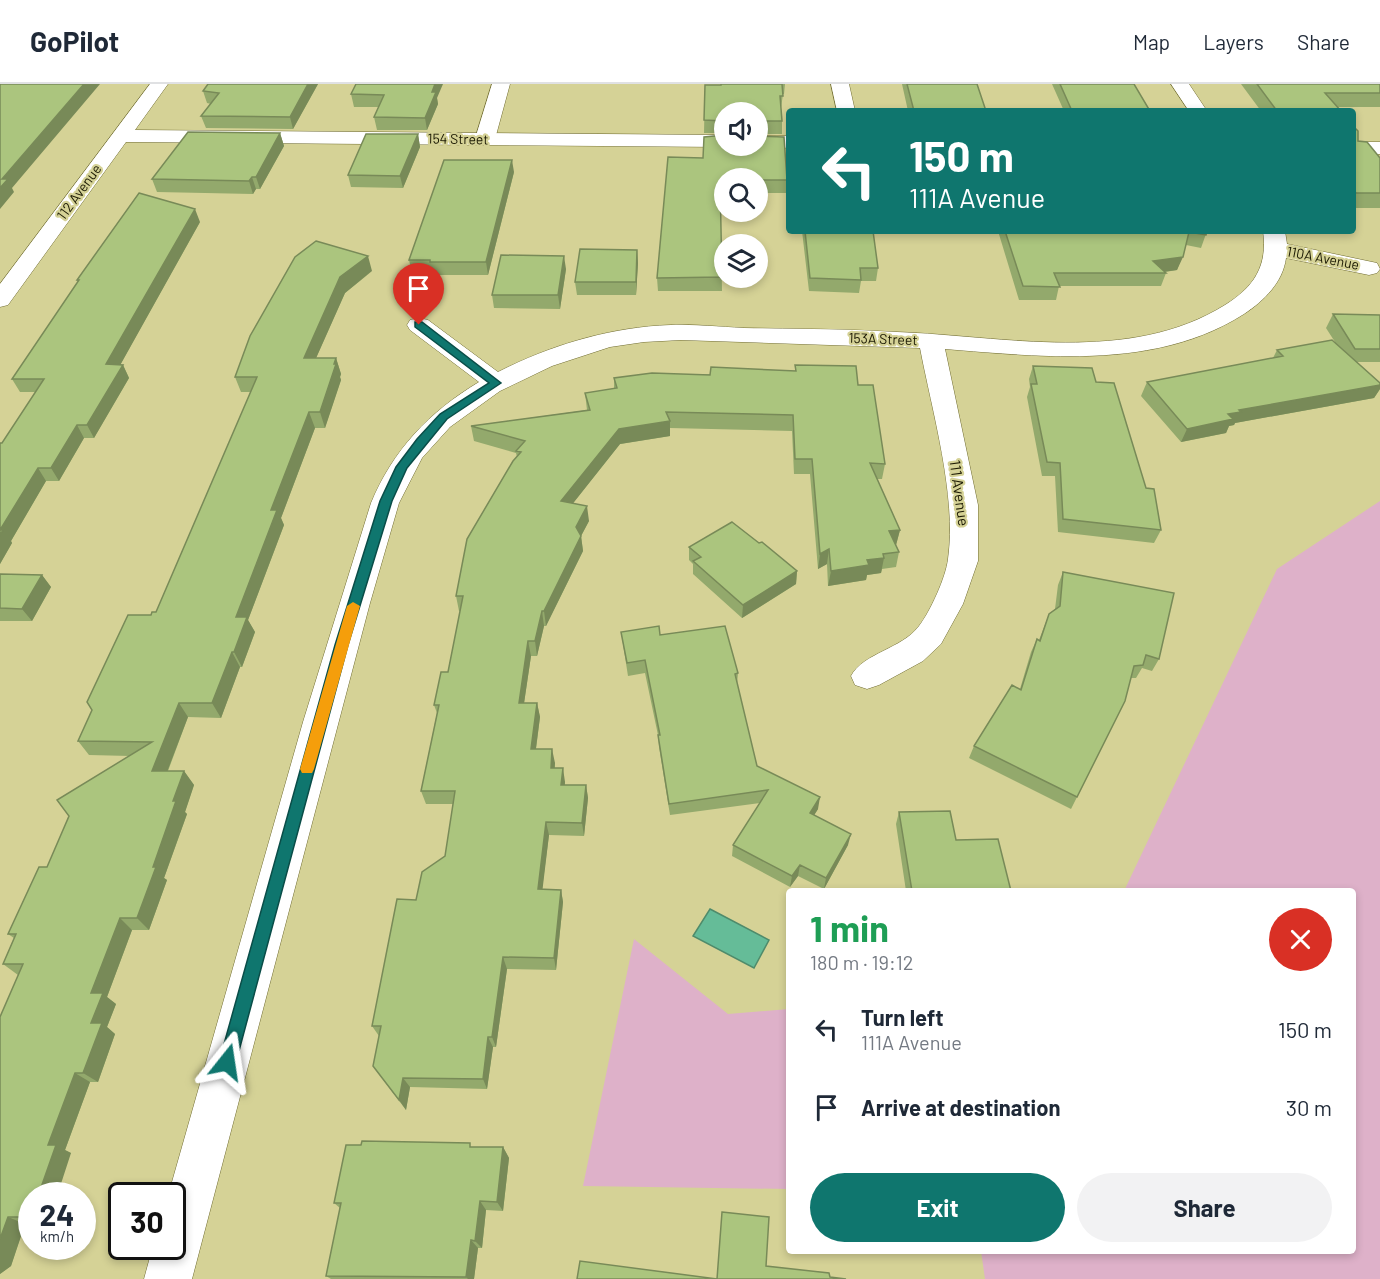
<!DOCTYPE html>
<html lang="en">
<head>
<meta charset="utf-8">
<style>
	:root { --surface:#fff; --page:#f2f2f3; --text:#1f2937; --muted:#747a83; --line:#e0e1e3; --accent:#0f766e }
	body { margin:0; font-family:Barlow,sans-serif; background:var(--page); color:var(--text); height:100vh; display:flex; flex-direction:column; font-size:22px; white-space:nowrap }
	* { box-sizing:border-box; margin:0 }
	p { font-size:20px; color:var(--muted) }
	.icon { flex:none; width:33px; height:33px; fill:none; stroke:currentColor; stroke-width:2; stroke-linecap:round; stroke-linejoin:round }
	.map { position:relative; flex:1; overflow:hidden }
	.drawer { position:absolute; left:786px; top:804px; width:570px; height:366px; display:flex; flex-direction:column; background:var(--surface); border-radius:6px; box-shadow:0 3px 9px #0003 }
	.drawer>* { flex:none }
	.hud { position:absolute; left:786px; top:24px; width:570px; height:126px; border-radius:6px; box-shadow:0 3px 9px #0003; background:#0f766e; color:#fff; overflow:hidden }
	.tools { position:absolute; left:714px; top:18px; display:grid; gap:12px }
	.tools a { display:grid; place-items:center; width:54px; height:54px; border-radius:50%; background:var(--surface); box-shadow:0 3px 9px #0003; font-size:30px }
	.speed { position:absolute; left:18px; top:1098px; display:flex; gap:12px; font-size:30px; font-weight:700; text-align:center }
	.speed>* { display:grid; place-content:center; width:78px; height:78px; border-radius:50%; background:var(--surface); box-shadow:0 3px 9px #0003; line-height:1 }
	.speed small { font-size:15px; font-weight:400 }
	.speed .limit { border:3px solid #111; border-radius:9px; background:#fff; color:#111 }
	.pin { position:absolute; display:grid; place-items:center; width:51px; height:51px; color:#fff; margin:-62px -26px; border-radius:50% 50% 50% 0; rotate:-45deg; box-shadow:0 0 6px #0007 }
	.pin .icon { rotate:45deg }
	.me { position:absolute; width:66px; margin:-33px; rotate:15deg; stroke-linejoin:round; filter:drop-shadow(0 0 4px #0008) }
	.turn { display:flex; align-items:center; gap:21px; height:126px; padding:0 24px; font-size:27px }
	.turn .icon { width:78px; height:78px; stroke-width:2.5 }
	.turn b { display:block; font-size:42px; line-height:51px }
	.round { display:grid; place-items:center; flex:none; width:63px; height:63px; border-radius:32px; background:var(--page) }
	.overview { display:flex; align-items:center; justify-content:space-between; height:102px; padding:0 24px }
	h1 { font-size:36px; font-weight:700; line-height:45px; color:#1e9e55 }
	.action { display:flex; gap:12px; margin-top:auto; padding:12px 24px }
	.action a { flex:1; height:69px; border-radius:36px; background:var(--accent); color:#fff; font-size:24px; font-weight:700; line-height:69px; text-align:center }
	.action a+a { background:var(--page); color:var(--text) }
	ul { padding:0; list-style:none }
	li { display:flex; align-items:center; gap:18px; height:78px; padding:0 24px }
	li div { flex:1 }
	li b { display:block; font-size:22px }
	li em { font-style:normal }
	header { display:flex; align-items:center; gap:36px; box-sizing:border-box; height:84px; padding:0 30px; background:var(--surface); border-bottom:2px solid var(--line) }
	header strong { font-size:28px }
	nav { display:flex; gap:33px; margin-inline-start:auto; font-size:21px }
	.map>svg:first-child { display:block }
</style>
</head>
<body>
<header>
<strong>GoPilot</strong>
<nav><a>Map</a><a>Layers</a><a>Share</a></nav>
</header>
<div class="map">
<svg width="1380" height="1195" viewBox="0 0 1380 1195">
	<rect width="100%" height="100%" fill="#d5d296"/>
	<!-- green -->
	<path fill="#deb1c9" d="M1380,417V1195H985L981,1167H1353V807H1124L1277,485Z
		M634,855L728,930L789,925V1105L583,1102Z"/>
	<!-- water -->
	<path fill="#65bc98" stroke="#4f8b6b" stroke-width="1.5" d="M710,825L769,856L754,884L693,852Z"/>
	<g fill="none" stroke-linecap="round" stroke-linejoin="round">
		<defs>
			<path id="minor" d="M492,0H510L495,55L492,59H478L475,55Z
				M831,0H849L855,27H837Z
				M1171,0H1189L1207,27H1189Z
				M1263,147H1285L1287,160L1377,179L1380,185L1377,189L1369,191L1286,174C1283,198 1264,217 1244,230C1156,286 1045,273 945,265L978,421V477L963,520L941,560L923,577L879,601L867,605L855,601L851,592C863,569 902,565 919,542C930,528 946,493 948,475C957,412 932,327 920,264L681,256L644,258L610,263L552,282L500,307L450,343L422,374L399,419L370,519L192,1195H144L153,1162H172V1112H168L303,638L371,419C393,366 429,328 479,298L410,246L407,241L410,236L419,234L428,236L498,288C551,261 611,243 671,241C695,240 719,243 744,244C795,245 846,245 897,248C1004,252 1129,281 1225,221C1254,203 1268,182 1263,147Z"/>
			<path id="tertiary" d="M150,0H168L135,46L724,51V62H729L724,63L126,58L8,221L0,223V200Z
				M758,52H789V64L751,62H758Z
				M1353,58H1380V70H1353Z"/>
		</defs>
		<!-- minor casing -->
		<use href="#minor" stroke="#706c32" stroke-width="1"/>
		<!-- tertiary casing -->
		<use href="#tertiary" stroke="#706c32" stroke-width="1"/>
		<!-- minor -->
		<use href="#minor" fill="#fff" fill-rule="evenodd"/>
		<!-- tertiary -->
		<use href="#tertiary" fill="#fff" fill-rule="evenodd"/>
	</g>
	<!-- wall -->
	<path fill="#93a96c" d="M208,0H318L293,45L206,44L201,32L211,20L207,19L203,7Z
		M356,0L437,14L438,20L427,46H377L374,33L379,23H354L351,10Z
		M721,0H785L784,10H783L781,24L782,37V50H758V52L724,28V49H704L705,1H721Z
		M902,0H977L986,27H908Z
		M1052,0H1134L1150,27H1064Z
		M1241,0H1380V23H1337L1341,27H1261Z
		M1353,42L1358,57L1380,74V124H1353Z
		M280,49L284,62L260,105H256L253,110L157,108L152,95Z
		M418,50L420,63L403,104L351,103L348,91Z
		M703,74L787,96L786,109H758V94H724V108H720L722,207H658L657,194Z
		M514,88L488,191H433L432,189H412L409,176Z
		M200,138L120,281H123L129,294L94,354H84L59,397H46L11,457L12,459L0,480V359H2L36,308H20L12,295L78,198L77,196Z
		M802,147H873L878,184L876,197H861L859,209L809,207Z
		M998,147H1207L1201,164L1186,161L1177,186L1165,188L1166,189L1161,202H1059L1056,216H1019Z
		M637,166L638,179L636,211H577L575,198Z
		M566,185L560,225L494,224L492,211Z
		M372,187L345,209L316,274H336L341,290L340,293L341,296L325,344H315L281,434L284,441L248,536L255,548L242,583H240L221,634L188,633L168,687H184L194,701L185,728L187,730L164,794L167,796L149,846H132L107,913L116,920L107,943L115,950L98,998H90L65,1066L71,1069L32,1112V1140H25L11,1182L0,1190L18,891L3,880L14,854L8,850L47,783L130,672L89,671L78,657L151,531L156,528L251,308H241L235,293Z
		M1333,230L1380,231V278H1357L1380,299V305L1374,314L1235,339L1234,341L1229,342L1226,349L1181,358L1141,312L1147,298L1273,274L1277,266L1335,258L1326,244Z
		M795,281L858,301L885,380L882,395H877L900,446L896,461L899,468L896,483L882,485L881,489L867,491L866,496L828,502L827,480L818,485L810,390H794L792,347L670,344V352L620,360L573,419L589,437L581,452L583,467L546,542H544L537,572H531L524,619H537L540,633L536,665L555,679V684L565,698V701H586L588,714L584,752L549,751L542,805L561,806L563,818L556,886L507,885L496,963H493L487,1005L410,1003L406,1026L373,982L379,952L372,942L416,816L445,772L453,720H426L421,707L437,629L434,621L448,588L460,527H459L456,512L517,373L516,369L474,357L471,342L587,326L585,309L614,305V294L795,287Z
		M1033,282L1096,298L1146,404L1161,446L1154,459L1058,448L1055,392H1042L1027,313L1030,303L1029,295Z
		M759,459L797,487L796,500L742,534L693,490V480L689,476V463Z
		M1063,488L1159,575L1152,587L1142,584L1136,594H1131L1077,713L1071,725L969,674L974,662L1020,605L1031,568L1037,555L1039,556L1049,530L1055,525L1058,501Z
		M0,490L42,491L51,503L32,537H0Z
		M621,548L660,551L738,589L737,600L757,682L818,725L814,731L848,761L824,805L798,792L790,803L732,772L733,761L760,719L670,731L659,663L658,651L645,589L628,592L623,560Z
		M899,728L956,756L1011,807H906L896,740Z
		M473,1063H503L509,1074L503,1127L486,1126L482,1164H478L474,1195H331L326,1192L340,1124L334,1119Z"/>
	<!-- shaded-wall -->
	<path fill="#788a58" d="M84,0H100L12,104L14,108L0,125V104L2,95Z
		M308,0H318L293,45L290,33Z
		M435,0H443L437,14L438,20L427,46L425,34L432,8Z
		M280,49L284,62L260,105L256,93Z
		M418,50L420,63L403,104L400,92Z
		M512,76L514,88L488,191L486,178Z
		M252,93L256,105L253,110L249,97Z
		M195,125L200,138L113,294L106,280Z
		M637,166L638,179L636,211V198Z
		M368,172L372,187L345,209L309,290L304,274L340,193Z
		M564,172L566,185L560,225L558,211Z
		M1183,173L1177,186L1155,189L1153,177Z
		M336,274L341,290L340,293L341,296L325,344L320,328Z
		M123,281L129,294L94,354L87,341Z
		M1380,301V305L1374,314L1235,339L1234,341L1229,342L1226,349L1181,358L1187,345L1239,326Z
		M309,328L315,344L281,434L284,441L248,536L255,548L242,583L234,568L236,533L271,426Z
		M670,337V352L620,360L563,432L561,417L619,345Z
		M77,341L84,354L59,397L51,384Z
		M38,384L46,397L11,457L12,459L0,480V446Z
		M587,422L589,437L581,452L583,467L546,542L544,527L576,443Z
		M900,446L896,461L886,462L889,447Z
		M829,465L827,480L818,485L820,470Z
		M884,474L881,489L867,491L866,496L828,502L831,487L867,476Z
		M797,487L796,500L742,534L743,521Z
		M42,491L51,503L32,537L22,525Z
		M542,527L544,542L537,572L535,557Z
		M528,557L531,572L522,633L519,619Z
		M232,568L240,583L221,634L212,619Z
		M179,619L188,633L162,701L152,687Z
		M537,619L540,633L534,679L531,665Z
		M552,665L555,679L553,697L551,684Z
		M563,684L565,698L563,714L561,701Z
		M184,687L194,701L185,728L187,730L164,794L167,796L149,846L137,834L173,717Z
		M586,701L588,714L584,752L582,739Z
		M820,713L818,725L808,741L810,729Z
		M546,738L549,751L541,818L538,805Z
		M851,750L848,761L824,805L826,794Z
		M800,781L798,792L790,803L792,792Z
		M561,806L563,818L556,886L554,874Z
		M120,834L132,846L107,913L116,920L107,943L115,950L98,998L83,989L91,909Z
		M503,873L507,885L496,963L492,953Z
		M488,953L493,963L487,1005L483,995Z
		M75,989L90,998L65,1066L71,1069L57,1112H38L48,1061Z
		M403,994L410,1003L406,1026L399,1016Z
		M503,1063L509,1074L503,1127L497,1118Z
		M480,1117L486,1126L482,1164L475,1157Z
		M8,1133L25,1140L11,1182L0,1190V1155Z
		M471,1156L478,1164L474,1195H468L466,1193Z"/>
	<!-- building -->
	<path fill="#abc57e" stroke="#788a58" stroke-width="1.5" d="M0,0H84L2,95H8L0,104Z
		M208,0H308L290,33L201,32L219,9L203,7Z
		M356,0H435L432,8H436L425,34L374,33L384,11L351,10Z
		M721,0H782L783,12H780L782,37H759L758,42V28H724V37L704,36L705,1H721Z
		M907,0H977L986,27H914Z
		M1060,0H1134L1150,27H1072Z
		M1257,0H1380V9H1325L1341,27H1277Z
		M1353,42L1358,47V57L1367,58L1380,74V109H1356L1353,105Z
		M188,48L280,49L256,93H252L249,97L152,95Z
		M366,50H418L400,92L348,91Z
		M724,51V62H758V52L784,53L787,96H758V94H724V96H720L722,193L657,194L668,73L703,74L704,53Z
		M444,76H512L486,178H430V176H409Z
		M139,109L195,125L106,280L123,281L87,341H77L51,384H38L0,446H3L0,451V359H2L44,295H12L79,196H77Z
		M805,147H873L878,184H860L861,196L810,194Z
		M1005,147H1207L1206,151L1189,148L1183,173L1153,177L1166,189H1054L1060,203L1023,202Z
		M316,157L368,172L340,193L304,274H336L334,280H336L320,328H309L271,426H277L236,533H247L234,568H232L212,619H179L152,687H184L173,717H176L153,783H156L137,834H120L91,909H103L91,939H102L83,989H75L48,1061H56L38,1112H32L31,1133H8L0,1155V933L23,880H3L16,850H8L39,783H47L69,732L57,716L152,658L78,657L92,626L87,618L128,531H151L152,528H156L257,293H235L250,252L295,173Z
		M580,165L637,166L636,198H575Z
		M501,171L564,172L558,211H492Z
		M1333,230L1380,231V265H1355Z
		M1332,256L1380,299V301L1239,326L1241,328L1228,330L1233,335L1187,345L1147,298L1283,272L1277,266Z
		M795,281L856,282L858,301H873L885,380L870,379L900,446L889,447L899,468L883,470L884,474L867,476L869,481L831,487L829,465L820,470L812,375H795L793,331L666,328L670,337L619,345L561,417L587,422L576,443L581,452L544,527H542L535,557H528L519,619H537L531,665H552L551,684H563L561,701H586L582,739L546,738L538,805L561,806L554,874L503,873L492,953H488L483,995L403,994L399,1016L373,982L381,942H372L397,815L416,816L422,788L445,772L455,707H421L439,621H434L441,588H448L463,512H456L467,455L513,377L521,368L516,367L525,357L471,342L590,326L585,309L617,304L614,294L652,289L710,291L711,283L796,287Z
		M1033,282L1092,284L1096,298L1114,299L1146,404L1154,405L1161,446L1063,435L1060,379L1047,378L1031,300H1037Z
		M732,438L759,459L762,458L797,487L743,521L693,477L701,473L689,463Z
		M1063,488L1174,509L1159,575L1146,571L1143,581L1134,582L1125,617L1077,713L974,662L1012,601L1021,606L1037,555L1040,557L1049,530L1060,522Z
		M0,490L42,491L22,525L0,524Z
		M659,542L660,551L725,542L738,589L735,590L757,682L820,713L810,729L851,750L826,794L800,781L792,792L733,761L768,706L669,720L658,651H660L645,576L627,579L621,548Z
		M950,727L956,756L998,755L1011,807H912L899,728Z
		M362,1057L470,1059V1063H503L497,1118L480,1117L475,1157L471,1156L466,1193L326,1192L341,1119H334L346,1061H361Z
		M722,1128L769,1133L766,1182L829,1189L830,1193L846,1195H577L580,1177L717,1195Z"/>
	<!-- route -->
	<path fill="#0f766e" stroke="#0a4d48" stroke-width="1.5" d="M415,238H422L501,299L447,335L407,384L392,417L348,561L236,978L234,984L227,987L221,984L219,978L335,561L380,417L396,383L417,355L440,330L489,299L415,243Z"/>
	<!-- slow -->
	<path fill="#f59e0b" d="M353,518L360,522L314,685L312,689H302L300,685L347,522Z"/>
	<g text-anchor="middle" stroke-width="4.5" stroke-linejoin="round" paint-order="stroke">
		<!-- far-street labels -->
		<g font-size="14" fill="#1b1903" stroke="#d5d296">
			<text transform="translate(458 55) rotate(1)" y="5">154 Street</text>
			<text transform="translate(79 108) rotate(-54)" y="5">112 Avenue</text>
			<text transform="translate(1323 174) rotate(11)" y="5">110A Avenue</text>
			<text transform="translate(883 255) rotate(2)" y="5">153A Street</text>
		</g>
		<!-- street labels -->
		<g font-size="15" fill="#1b1903" stroke="#d5d296">
			<text transform="translate(959 409) rotate(82)" y="5">111 Avenue</text>
		</g>
	</g>
</svg>
<div class="tools">
<a><svg class="icon" aria-label="sound" viewBox="0 0 24 24"><path d="M4 9h4l5-4v14l-5-4H4zM17 9q2 3 0 6"/></svg></a>
<a><svg class="icon" aria-label="search" viewBox="0 0 24 24"><circle cx="10" cy="10" r="6"/><path d="M15 15l6 6"/></svg></a>
<a><svg class="icon" aria-label="layers" viewBox="0 0 24 24"><path d="M12 4l9 5-9 5-9-5zM3 14l9 5 9-5"/></svg></a>
</div>
<div class="speed"><div>24<small>km/h</small></div><div class="limit">30</div></div>
<div class="pin" style="left:419px;top:241px;background:#d93025"><svg class="icon" aria-label="arrive" viewBox="0 0 24 24"><path d="M6 21V4h12l-3 4 3 4H6"/></svg></div>
<svg class="me" style="left:227px;top:978px" viewBox="-20 -20 40 40"><path d="M0-17L14 15 0 8-14 15z" fill="#0f766e" stroke="#fff" stroke-width="4"/></svg>
<div class="hud">
<div class="turn"><svg class="icon" aria-label="left" viewBox="0 0 24 24"><path d="M17 20v-9H6M10 6l-5 5 5 5"/></svg><div><b>150 m</b>111A Avenue</div></div>
</div>
<section class="drawer">
<div class="overview"><div><h1>1 min</h1><p>180 m · 19:12</p></div><a class="round" style="background:#d93025;color:#fff"><svg class="icon" aria-label="close" viewBox="0 0 24 24"><path d="M6 6l12 12M18 6L6 18"/></svg></a></div>
<ul>
<li><svg class="icon" aria-label="left" viewBox="0 0 24 24"><path d="M17 20v-9H6M10 6l-5 5 5 5"/></svg><div><b>Turn left</b><p>111A Avenue</p></div><em>150 m</em></li>
<li><svg class="icon" aria-label="arrive" viewBox="0 0 24 24"><path d="M6 21V4h12l-3 4 3 4H6"/></svg><div><b>Arrive at destination</b></div><em>30 m</em></li>
</ul>
<div class="action"><a>Exit</a><a>Share</a></div>
</section>
</div>
</body>
</html>
